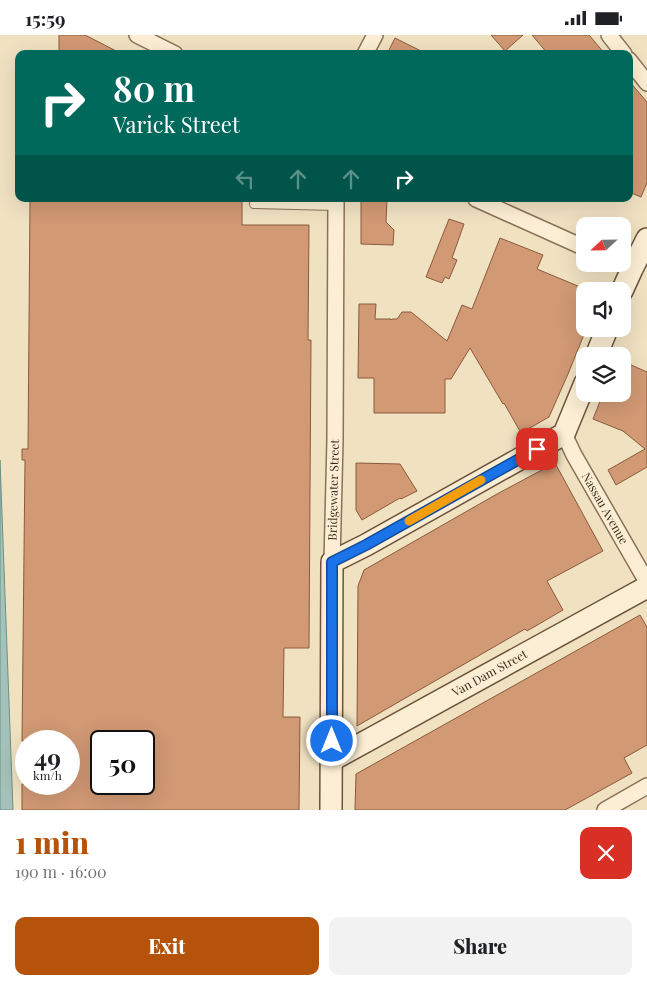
<!DOCTYPE html>
<html lang="en">
<head>
<meta charset="utf-8">
<style>
	:root { --surface:#fff; --page:#f2f2f2; --text:#202124; --muted:#757577; --accent:#b45309 }
	body { margin:0; font-family:"Playfair Display",serif; background:var(--page); color:var(--text); height:100vh; display:flex; flex-direction:column; font-size:19px; white-space:nowrap }
	* { box-sizing:border-box; margin:0 }
	p { font-size:16px; color:var(--muted) }
	.icon { flex:none; width:28px; height:28px; fill:none; stroke:currentColor; stroke-width:2; stroke-linecap:round; stroke-linejoin:round }
	.map { position:relative; height:775px; overflow:hidden }
	.details { display:flex; flex-direction:column; background:var(--surface); flex:1 }
	.details>* { flex:none }
	.top-card { position:absolute; left:15px; top:15px; width:618px; height:152px; border-radius:10px; box-shadow:0 5px 20px #0002; background:#00695c; color:#fff; overflow:hidden }
	.needle { width:32px; rotate:248deg }
	.tools { position:absolute; left:576px; top:182px; display:grid; gap:10px }
	.tools a { display:grid; place-items:center; width:55px; height:55px; border-radius:10px; background:var(--surface); box-shadow:0 5px 20px #0002; font-size:25px }
	.speed { position:absolute; left:15px; top:695px; display:flex; gap:10px; font-size:25px; font-weight:700; text-align:center }
	.speed>* { display:grid; place-content:center; width:65px; height:65px; border-radius:50%; background:var(--surface); box-shadow:0 5px 20px #0002; line-height:1 }
	.speed small { font-size:12px; font-weight:400 }
	.speed .limit { border:2px solid #111; border-radius:8px; background:#fff; color:#111 }
	.pin { position:absolute; display:grid; place-items:center; width:42px; height:42px; color:#fff; margin:-21px; border-radius:10px; box-shadow:0 2px 8px #0006 }
	.me { position:absolute; width:55px; margin:-28px; rotate:0deg; stroke-linejoin:round; filter:drop-shadow(0 0 4px #0008) }
	.turn { display:flex; align-items:center; gap:18px; height:105px; padding:0 15px; font-size:22px }
	.turn .icon { width:65px; height:65px; stroke-width:2.5 }
	.turn b { display:block; font-size:35px; line-height:42px }
	.lanes { display:flex; align-items:center; height:48px; padding:0 15px; background:#0003; justify-content:center; gap:25px; direction:ltr }
	.lanes .off { opacity:.35 }
	.round { display:grid; place-items:center; flex:none; width:52px; height:52px; border-radius:10px; background:var(--page) }
	.headline { display:flex; align-items:center; justify-content:space-between; height:85px; padding:0 15px }
	h1 { font-size:30px; font-weight:800; line-height:38px; color:var(--accent) }
	.action { display:flex; gap:10px; margin-top:auto; padding:10px 15px }
	.action a { flex:1; height:58px; border-radius:10px; background:var(--accent); color:#fff; font-size:20px; font-weight:800; line-height:58px; text-align:center }
	.action a+a { background:var(--page); color:var(--text) }
	.status { display:flex; justify-content:space-between; align-items:center; height:35px; padding:0 25px; background:var(--surface); direction:ltr }
	.status svg { height:14px; fill:currentColor }
	.map>svg:first-child { display:block }
</style>
</head>
<body>
<div class="status"><b>15:59</b><svg viewBox="0 0 49 12"><path d="M0 12V9h3v3zM5 12V6h3v6zM10 12V3h3v9zM15 12V0h3v12zM26 1h20v11H26zM47 4h2v5h-2z"/></svg></div>
<div class="map">
<svg width="647" height="775" viewBox="0 0 647 775">
	<rect width="100%" height="100%" fill="#f0e1c1"/>
	<!-- water -->
	<path fill="#a4c2b9" stroke="#6a9186" d="M0,425L13,775H0Z"/>
	<!-- building -->
	<path fill="#d19974" stroke="#8b5a3c" fill-rule="evenodd" d="M59,0H85L122,19H59Z
		M491,0H523L505,16Z
		M532,0H589L605,19H548Z
		M395,3L427,19H387Z
		M629,46L647,67V148L641,162L629,157Z
		M30,164H242V190H309L308,305H311L309,613H284L283,682H300L299,775H22V749H69V706H22L25,425H22V414H28ZM101,706H144V749H101Z
		M361,164H387L386,187L394,195L393,210L361,209Z
		M449,184L464,189L452,223L457,225L449,244L445,242L442,248L426,242Z
		M500,203L543,220L537,234L585,254V297L568,339L549,382L521,398L504,368L503,369L470,313L451,344H445V378H374V343H358L359,269H376L375,284H391V285L392,284H397L402,277H411L447,306L462,270L472,274Z
		M622,326L647,337V432L616,450L608,435L645,414L623,396L593,384L603,359H622Z
		M356,428L400,429L417,456L401,464L400,463L362,485L356,475Z
		M555,428L603,516L547,546L563,575L527,596L525,594L357,691L358,551L364,535L497,459Z
		M640,580L647,592V710L624,723L632,738L565,775H355L356,739Z"/>
	<g fill="none" stroke-linecap="round" stroke-linejoin="round">
		<defs>
			<path id="service" d="M254,169L336,171"/>
			<g id="minor">
				<path d="M137,0L175,19"/>
				<path d="M609,0L624,19"/>
				<path d="M365,19L375,0"/>
				<path d="M629,25L647,48"/>
				<path d="M476,164L585,213"/>
				<path id="s1" d="M564,399L574,420L647,547"/>
				<path id="s2" d="M332,527L335,405L336,164"/>
				<path d="M605,775L647,751"/>
			</g>
			<g id="secondary">
				<path d="M622,256L632,234L647,204"/>
				<path d="M596,321L607,294"/>
				<path id="s3" d="M332,725L647,552"/>
				<path d="M331,775L332,527L366,510L564,399L585,348"/>
			</g>
		</defs>
		<!-- service casing -->
		<use href="#service" stroke="#8b7257" stroke-width="10"/>
		<!-- minor casing -->
		<use href="#minor" stroke="#8b7257" stroke-width="18"/>
		<!-- secondary casing -->
		<use href="#secondary" stroke="#6c533a" stroke-width="24"/>
		<!-- service -->
		<use href="#service" stroke="#fbeed4" stroke-width="8"/>
		<!-- minor -->
		<use href="#minor" stroke="#fbeed4" stroke-width="15"/>
		<!-- secondary -->
		<use href="#secondary" stroke="#fbeed4" stroke-width="21"/>
	</g>
	<g fill="none" stroke-linecap="round" stroke-linejoin="round">
		<defs>
			<path id="route" d="M332,706V527L366,510L537,414"/>
		</defs>
		<!-- route casing -->
		<use href="#route" stroke="#114b97" stroke-width="12"/>
		<!-- route -->
		<use href="#route" stroke="#1a73e8" stroke-width="9"/>
		<!-- slow -->
		<path stroke="#f59e0b" stroke-width="9" d="M409,486L481,445"/>
	</g>
	<g text-anchor="middle" stroke-width="5" stroke-linejoin="round" paint-order="stroke">
		<!-- street labels -->
		<g font-size="12" fill="#3a2a1c" stroke="#f7ebd1">
			<text dy="4" stroke="none"><textPath href="#s2" startOffset="72">Bridgewater Street</textPath></text>
			<text dy="4" stroke="none"><textPath href="#s1" startOffset="85">Nassau Avenue</textPath></text>
			<text dy="4" stroke="none"><textPath href="#s3" startOffset="180">Van Dam Street</textPath></text>
		</g>
	</g>
</svg>
<div class="tools">
<a><svg class="needle" viewBox="-14 -14 28 28"><path d="M0-13l5 13h-10z" fill="#e53935"/><path d="M0 13l5-13h-10z" fill="#757577"/></svg></a>
<a><svg class="icon" aria-label="sound" viewBox="0 0 24 24"><path d="M4 9h4l5-4v14l-5-4H4zM17 9q2 3 0 6"/></svg></a>
<a><svg class="icon" aria-label="layers" viewBox="0 0 24 24"><path d="M12 4l9 5-9 5-9-5zM3 14l9 5 9-5"/></svg></a>
</div>
<div class="speed"><div>49<small>km/h</small></div><div class="limit">50</div></div>
<div class="pin" style="left:537px;top:414px;background:#d93025"><svg class="icon" aria-label="arrive" viewBox="0 0 24 24"><path d="M6 21V4h12l-3 4 3 4H6"/></svg></div>
<svg class="me" style="left:332px;top:706px" viewBox="-20 -20 40 40"><circle r="17" fill="#1a73e8" stroke="#fff" stroke-width="3"/><path d="M0-11L8 9 0 5-8 9z" fill="#fff"/></svg>
<div class="top-card">
<div class="turn"><svg class="icon" aria-label="right" viewBox="0 0 24 24"><path d="M7 20v-9h11M14 6l5 5-5 5"/></svg><div><b>80 m</b>Varick Street</div></div>
<div class="lanes"><svg class="icon off" aria-label="left" viewBox="0 0 24 24"><path d="M17 20v-9H6M10 6l-5 5 5 5"/></svg><svg class="icon off" aria-label="ahead" viewBox="0 0 24 24"><path d="M12 20V5M6 11l6-6 6 6"/></svg><svg class="icon off" aria-label="ahead" viewBox="0 0 24 24"><path d="M12 20V5M6 11l6-6 6 6"/></svg><svg class="icon" aria-label="right" viewBox="0 0 24 24"><path d="M7 20v-9h11M14 6l5 5-5 5"/></svg></div>
</div>
</div>
<section class="details">
<div class="headline"><div><h1>1 min</h1><p>190 m · 16:00</p></div><a class="round" style="background:#d93025;color:#fff"><svg class="icon" aria-label="close" viewBox="0 0 24 24"><path d="M6 6l12 12M18 6L6 18"/></svg></a></div>
<div class="action"><a>Exit</a><a>Share</a></div>
</section>
</body>
</html>
